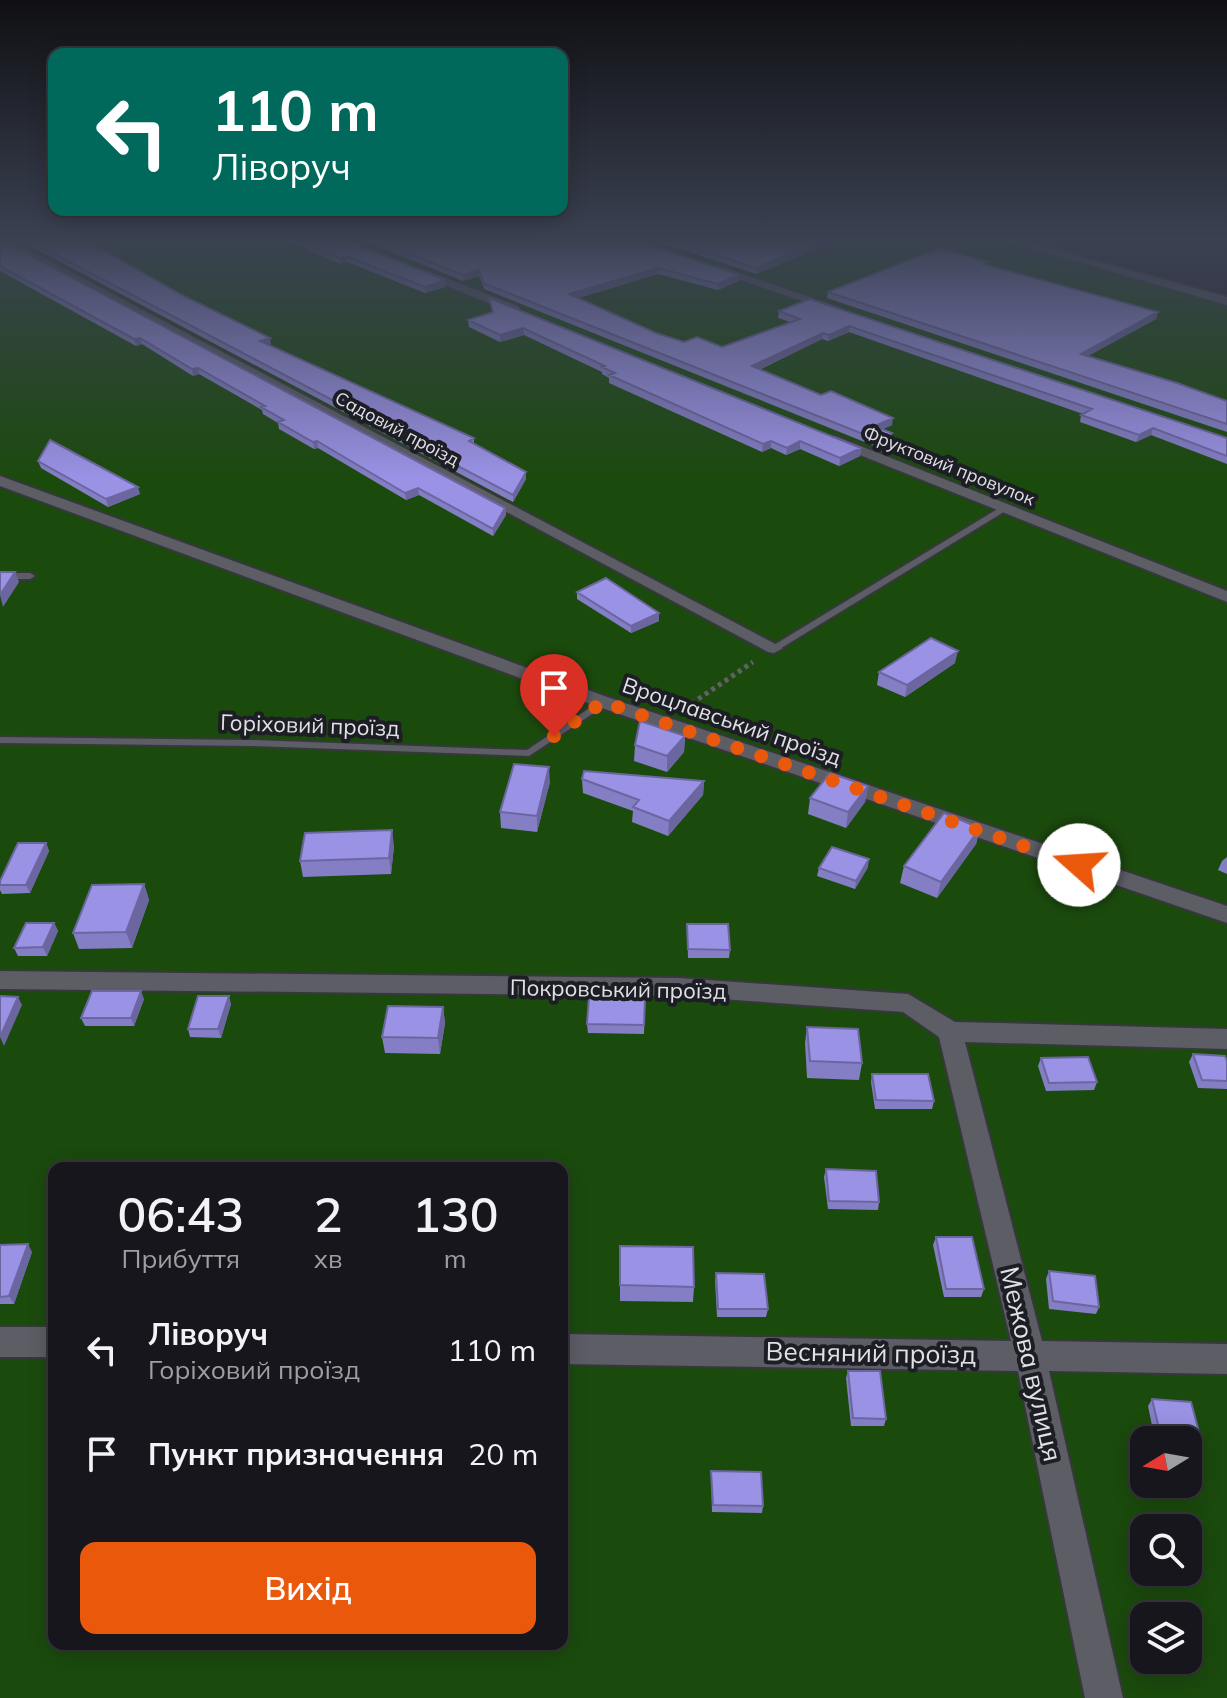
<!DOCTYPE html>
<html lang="uk">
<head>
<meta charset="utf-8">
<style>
	:root { --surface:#16161c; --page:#232329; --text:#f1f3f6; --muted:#9e9fa3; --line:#35353b; --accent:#ea580c }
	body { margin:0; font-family:Mulish,sans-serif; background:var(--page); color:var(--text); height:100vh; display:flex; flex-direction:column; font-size:30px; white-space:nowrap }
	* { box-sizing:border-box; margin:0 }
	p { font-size:26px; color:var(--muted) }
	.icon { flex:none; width:44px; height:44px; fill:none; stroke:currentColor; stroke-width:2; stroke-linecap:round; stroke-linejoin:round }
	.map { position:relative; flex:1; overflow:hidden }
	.drawer { position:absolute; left:48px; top:1162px; width:520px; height:488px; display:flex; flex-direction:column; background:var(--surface); border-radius:16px; box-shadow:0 4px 20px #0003,0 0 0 2px var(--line) }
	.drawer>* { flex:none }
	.top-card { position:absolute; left:48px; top:48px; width:520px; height:168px; border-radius:16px; box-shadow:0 4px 20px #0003,0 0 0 2px var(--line); background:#00695c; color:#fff; overflow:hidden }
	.needle { width:52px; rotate:259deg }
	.tools { position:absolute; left:1130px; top:1426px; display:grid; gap:16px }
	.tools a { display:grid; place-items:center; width:72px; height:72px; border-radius:16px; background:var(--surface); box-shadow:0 4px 20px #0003,0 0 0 2px var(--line); font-size:40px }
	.pin { position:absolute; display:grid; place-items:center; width:68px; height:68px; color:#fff; margin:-82px -34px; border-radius:50% 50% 50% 0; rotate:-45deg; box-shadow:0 0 8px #0007 }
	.pin .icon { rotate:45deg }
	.me { position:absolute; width:88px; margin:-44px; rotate:289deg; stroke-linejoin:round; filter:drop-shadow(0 0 6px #0008) }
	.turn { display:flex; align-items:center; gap:28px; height:168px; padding:0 32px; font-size:36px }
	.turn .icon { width:104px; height:104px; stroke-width:2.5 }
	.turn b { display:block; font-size:56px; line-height:68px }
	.eta { display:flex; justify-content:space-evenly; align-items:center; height:136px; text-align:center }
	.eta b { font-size:48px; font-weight:600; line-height:56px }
	.cta { display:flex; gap:16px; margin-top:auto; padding:16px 32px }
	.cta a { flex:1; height:92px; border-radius:16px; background:var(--accent); color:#fff; font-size:32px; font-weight:600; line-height:92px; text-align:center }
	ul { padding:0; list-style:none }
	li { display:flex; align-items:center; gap:24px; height:104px; padding:0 32px }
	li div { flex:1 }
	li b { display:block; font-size:30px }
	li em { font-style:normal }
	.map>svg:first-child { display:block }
</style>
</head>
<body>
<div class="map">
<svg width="1227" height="1698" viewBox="0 0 1227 1698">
	<rect width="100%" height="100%" fill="#1d1e25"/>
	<!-- industrial -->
	<path fill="#2c212f" d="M1021,241H1227V298Z"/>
	<!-- green -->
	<path fill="#1b4a0d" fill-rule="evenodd" d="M0,241H996L1227,306V1698H0ZM54,1168H562V1644H54ZM1144,1440H1188V1484H1144ZM1144,1528H1188V1572H1144ZM1144,1616H1188V1660H1144Z"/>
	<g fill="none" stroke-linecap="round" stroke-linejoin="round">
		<defs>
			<path id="service" d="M1004,505L1008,508L1007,510L778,650H770L769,648Z
				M0,573H30L35,576L30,579H0Z
				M603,699L607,700L608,702L607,704L529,756L252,746L0,743V737L252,740L527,750Z"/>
			<path id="minor" d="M0,241H12L783,648L774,653L768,652Z
				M1006,241H1023L1227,297V305Z
				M708,265H716L841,308L831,311L708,269Z
				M420,268L518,306L520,309L510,312L416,273L414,271Z
				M835,436L1227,591V602L830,443V437Z
				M0,476L610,698L1227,906V923L596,706L0,486Z
				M0,971L679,978L908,994L955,1022L1227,1029V1049L965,1042L1042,1341L1227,1344V1374L1049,1371L1123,1698H1085L1018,1371L562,1364V1334L1011,1341L939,1037L903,1012L679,996L0,989Z
				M0,1327H54V1357H0Z"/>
		</defs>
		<!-- service casing -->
		<use href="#service" stroke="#37383d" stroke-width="4"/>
		<!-- minor casing -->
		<use href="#minor" stroke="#37383d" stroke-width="4"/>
		<!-- path -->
		<path stroke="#606067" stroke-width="5" stroke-dasharray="4 4" stroke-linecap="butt" d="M685,708L753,662"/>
		<!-- service -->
		<use href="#service" fill="#5c5d65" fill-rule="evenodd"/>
		<!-- minor -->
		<use href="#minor" fill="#5c5d65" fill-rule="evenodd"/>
	</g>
	<!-- wall -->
	<path fill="#847ec5" d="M0,241L505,508L506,515L493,536L419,495L406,500L318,448L314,449L279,429L278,423L263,414L262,410L199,374L193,376L142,344L136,346L0,271Z
		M21,241H84L271,344L268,345L474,438V444L526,479L513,502Z
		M288,241H349L445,287L425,293L347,262L340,264Z
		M364,241H639L739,275V281L718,290L658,274L578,298L656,333L684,342L722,347L790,322L778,318L779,311L810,299L1227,438V464L1151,435L1136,442L1080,422L1081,415L1083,414L849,332L828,341L822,339L759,370L892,425L883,429L892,433L891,440L877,447L484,289L479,276L463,281Z
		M656,241H837L756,274Z
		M988,262L987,265L1158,312L1156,319L1088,356L1227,401V432L827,298L828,292Z
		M489,298L861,448L860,456L839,466L800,449L786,455L771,448L762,452L609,383V378L602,374V372L524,335L500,342L469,327L468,320L492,312Z
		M38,461L140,494L108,507L41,468Z
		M577,592L659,621L631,633L577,599Z
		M955,663L905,697L877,685L879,672Z
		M685,736L684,752L667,772L634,761L635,745Z
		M582,779L704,781L703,795L668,836L632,822L633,811L583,793Z
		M550,782L537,832L501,828L500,812Z
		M868,786L865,802L846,828L808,814L810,798Z
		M980,828L976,844L937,898L900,883L904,866Z
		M46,843L49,851L30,893L2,894L0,890V881Z
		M394,846L391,874L303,877L300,861Z
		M1227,857V874L1218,870L1222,861Z
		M868,867L855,889L817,876L819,868Z
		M144,884L149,900L132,948L79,949L73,933Z
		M54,923L58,931L47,956H18L14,948Z
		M687,924L730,950L729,958H688Z
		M645,998L644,1034L588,1033L587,1024Z
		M144,999L134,1026H85L81,1018Z
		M231,1004L221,1038L190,1037L188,1029Z
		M443,1007L445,1023L440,1054L385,1053L382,1037Z
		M807,1027L862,1063L859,1080L807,1078L805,1043Z
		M1193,1054L1227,1061V1089L1198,1088L1189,1062Z
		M1041,1058L1097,1082L1094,1090L1046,1091L1038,1066Z
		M872,1074L934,1101L932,1109H875L871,1082Z
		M826,1169L879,1202L878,1210L828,1209L824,1177Z
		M936,1237L984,1289L981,1297H944L933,1245Z
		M0,1245L32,1252L14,1304H0Z
		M620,1246L694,1287L693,1302L620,1301Z
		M1049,1271L1099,1307L1096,1314L1049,1309L1046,1279Z
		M716,1273L768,1309L766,1317H717L715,1281Z
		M848,1371L886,1419L884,1426H851L846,1378Z
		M1152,1399L1200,1436L1195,1444L1188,1443V1440H1155L1148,1406Z
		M711,1471L763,1506L762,1513L712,1512Z"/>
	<!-- shaded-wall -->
	<path fill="#6c66a0" d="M823,241H837L756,274V268Z
		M346,256L347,262L340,264V258Z
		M658,268V274L569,301V294Z
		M479,269V276L463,281V275Z
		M739,275V281L718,290V284Z
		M445,280V287L425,293V287Z
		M1158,312L1156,319L1080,360L1081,354Z
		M849,326V332L828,341L829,335Z
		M523,328L524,335L500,342V335Z
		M823,333L822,339L751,373L752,366Z
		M140,338L142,344L136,346L134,339Z
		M270,338L271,344L261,347L260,341Z
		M198,368L199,374L193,376L192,369Z
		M893,418L892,425L874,433L875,426Z
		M1153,428L1151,435L1136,442L1139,435Z
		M892,433L891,440L877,447L878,440Z
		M317,441L318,448L314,449L313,442Z
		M771,441V448L762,452L763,444Z
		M800,441V449L786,455L787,448Z
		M861,448L860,456L839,466L840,458Z
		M526,472V479L513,502V495Z
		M138,487L140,494L108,507L106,499Z
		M418,488L419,495L406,500L405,493Z
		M505,508L506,515L493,536V529Z
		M15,572L19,582L3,607L0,595Z
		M659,613V621L631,633V626Z
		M958,651L955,663L905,697L907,685Z
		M685,736L684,752L667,772V756Z
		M549,767L550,782L537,832V816Z
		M704,781L703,795L668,836L669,821Z
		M868,786L865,802L846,828L848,812Z
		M980,828L976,844L937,898L941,882Z
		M392,830L394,846L391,874L389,858Z
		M46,843L49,851L30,893L26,885Z
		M869,859L868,867L855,889L856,881Z
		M144,884L149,900L132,948L126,932Z
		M54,923L58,931L47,956L43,947Z
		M141,991L144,999L134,1026L131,1018Z
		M229,996L231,1004L221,1038L218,1029Z
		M18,997L22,1005L4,1046L0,1037Z
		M443,1007L445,1023L440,1054L438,1038Z
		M28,1244L32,1252L14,1304L9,1296Z"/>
	<!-- building -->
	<path fill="#9a92e5" stroke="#6c66a0" stroke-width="2" d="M0,241H3L505,508L493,529L418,488L405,493L317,441L313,442L278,422L284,420L261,407L265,406L198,368L192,369L140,338L134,339L0,266Z
		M30,241H84L105,251L182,295L270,338L260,341L474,438L469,441L526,472L513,495Z
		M301,241H349L445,280L425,287L346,256L340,258Z
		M378,241H639L739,275L718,284L658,268L569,294L656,333L684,342L697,337L722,347L800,319L779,311L810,299L1227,438V456L1153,428L1139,435L1081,415L1092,409L849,326L829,335L823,333L752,366L821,395L831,391L893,418L875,426L892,433L878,440L483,283L479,269L463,275Z
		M674,241H823L756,268Z
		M940,248L988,262L983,264L1158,312L1081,354L1177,383L1227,401V424L828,292Z
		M489,298L861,448L840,458L800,441L787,448L771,441L763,444L609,375L615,373L602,367L605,366L523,328L500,335L468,320L493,312Z
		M50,440L138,487L106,499L38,461Z
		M0,572H15L0,595Z
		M606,578L659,613L631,626L577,592Z
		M931,638L958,651L907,685L879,672Z
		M640,721L685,736L667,756L635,745Z
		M514,764L549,767L537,816L500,812Z
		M584,771L704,781L669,821L633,807L639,800L582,779Z
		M830,773L868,786L848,812L810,798Z
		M944,813L980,828L941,882L904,866Z
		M392,830L389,858L300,861L305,833Z
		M18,843H46L26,885H0V881Z
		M832,847L869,859L856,881L819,868Z
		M144,884L126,932L73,933L92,885Z
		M26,923H54L43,947L14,948Z
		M687,924H728L730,950L688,949Z
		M92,991H141L131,1018H81Z
		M0,996L18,997L0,1037Z
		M198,996H229L218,1029H188Z
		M589,997L645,998L644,1025L587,1024Z
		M388,1006L443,1007L438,1038L382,1037Z
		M807,1027L858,1029L862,1063L810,1061Z
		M1193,1054L1225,1056L1227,1061V1081L1202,1080Z
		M1088,1057L1097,1082L1049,1083L1041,1058Z
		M872,1074H928L934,1101L876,1100Z
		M826,1169L876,1171L879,1202L829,1201Z
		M936,1237H972L984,1289H946Z
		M28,1244L9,1296L0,1297V1245Z
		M620,1246L693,1247L694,1287L620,1285Z
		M1049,1271L1095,1276L1099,1307L1053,1301Z
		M716,1273L764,1274L768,1309H718Z
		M848,1371H880L886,1419L853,1418Z
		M1152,1399L1191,1402L1200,1436L1160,1433Z
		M711,1471L761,1472L763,1506L713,1505Z"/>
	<!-- sky -->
	<linearGradient id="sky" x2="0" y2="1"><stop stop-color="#101014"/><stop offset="0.5" stop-color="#3a4151"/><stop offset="1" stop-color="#3a4151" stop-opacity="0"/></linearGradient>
	<rect width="1227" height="479" fill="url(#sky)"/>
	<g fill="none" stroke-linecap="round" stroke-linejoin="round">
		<!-- route -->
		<path stroke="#ea580c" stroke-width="14" stroke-dasharray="0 25.2" d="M554,736L603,702L1079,865"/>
	</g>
	<g text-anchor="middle" stroke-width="8" stroke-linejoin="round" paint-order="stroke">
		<!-- far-street labels -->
		<g font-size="18" fill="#e0e0e5" stroke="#1d1e25">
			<text transform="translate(397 429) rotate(28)" y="6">Садовий проїзд</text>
			<text transform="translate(949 466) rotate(22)" y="6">Фруктовий провулок</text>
		</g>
		<!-- street labels -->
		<g font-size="22" fill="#e0e0e5" stroke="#1d1e25">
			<text transform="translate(732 721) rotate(19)" y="8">Вроцлавський проїзд</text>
			<text transform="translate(310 725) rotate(2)" y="8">Горіховий проїзд</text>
			<text transform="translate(618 989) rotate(1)" y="8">Покровський проїзд</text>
		</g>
		<!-- near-street labels -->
		<g font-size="26" fill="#e0e0e5" stroke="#1d1e25">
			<text transform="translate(871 1353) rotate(1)" y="9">Весняний проїзд</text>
			<text transform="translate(1031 1364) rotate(77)" y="9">Межова вулиця</text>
		</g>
	</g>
</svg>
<div class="tools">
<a><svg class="needle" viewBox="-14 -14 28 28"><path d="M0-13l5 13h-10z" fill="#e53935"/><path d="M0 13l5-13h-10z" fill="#9e9fa3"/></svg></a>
<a><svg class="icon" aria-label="search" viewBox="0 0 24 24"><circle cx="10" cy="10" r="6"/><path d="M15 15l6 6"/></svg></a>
<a><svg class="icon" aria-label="layers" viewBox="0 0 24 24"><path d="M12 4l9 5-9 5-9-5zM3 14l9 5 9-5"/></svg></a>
</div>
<div class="pin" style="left:554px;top:736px;background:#d93025"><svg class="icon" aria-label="arrive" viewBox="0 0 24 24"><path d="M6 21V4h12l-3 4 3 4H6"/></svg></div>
<svg class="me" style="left:1079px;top:865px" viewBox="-20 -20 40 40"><circle r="19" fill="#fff"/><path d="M0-13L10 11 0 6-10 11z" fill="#ea580c"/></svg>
<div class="top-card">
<div class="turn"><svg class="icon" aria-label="left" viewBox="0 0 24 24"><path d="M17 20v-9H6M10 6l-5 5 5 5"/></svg><div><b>110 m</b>Ліворуч</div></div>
</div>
<section class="drawer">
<div class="eta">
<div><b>06:43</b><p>Прибуття</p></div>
<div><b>2</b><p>хв</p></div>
<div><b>130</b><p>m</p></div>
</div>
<ul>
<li><svg class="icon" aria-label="left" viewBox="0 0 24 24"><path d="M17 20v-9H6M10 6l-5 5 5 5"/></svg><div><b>Ліворуч</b><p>Горіховий проїзд</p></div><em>110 m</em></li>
<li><svg class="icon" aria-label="arrive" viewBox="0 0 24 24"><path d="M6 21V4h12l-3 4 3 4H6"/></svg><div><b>Пункт призначення</b></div><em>20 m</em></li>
</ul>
<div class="cta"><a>Вихід</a></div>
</section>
</div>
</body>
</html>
